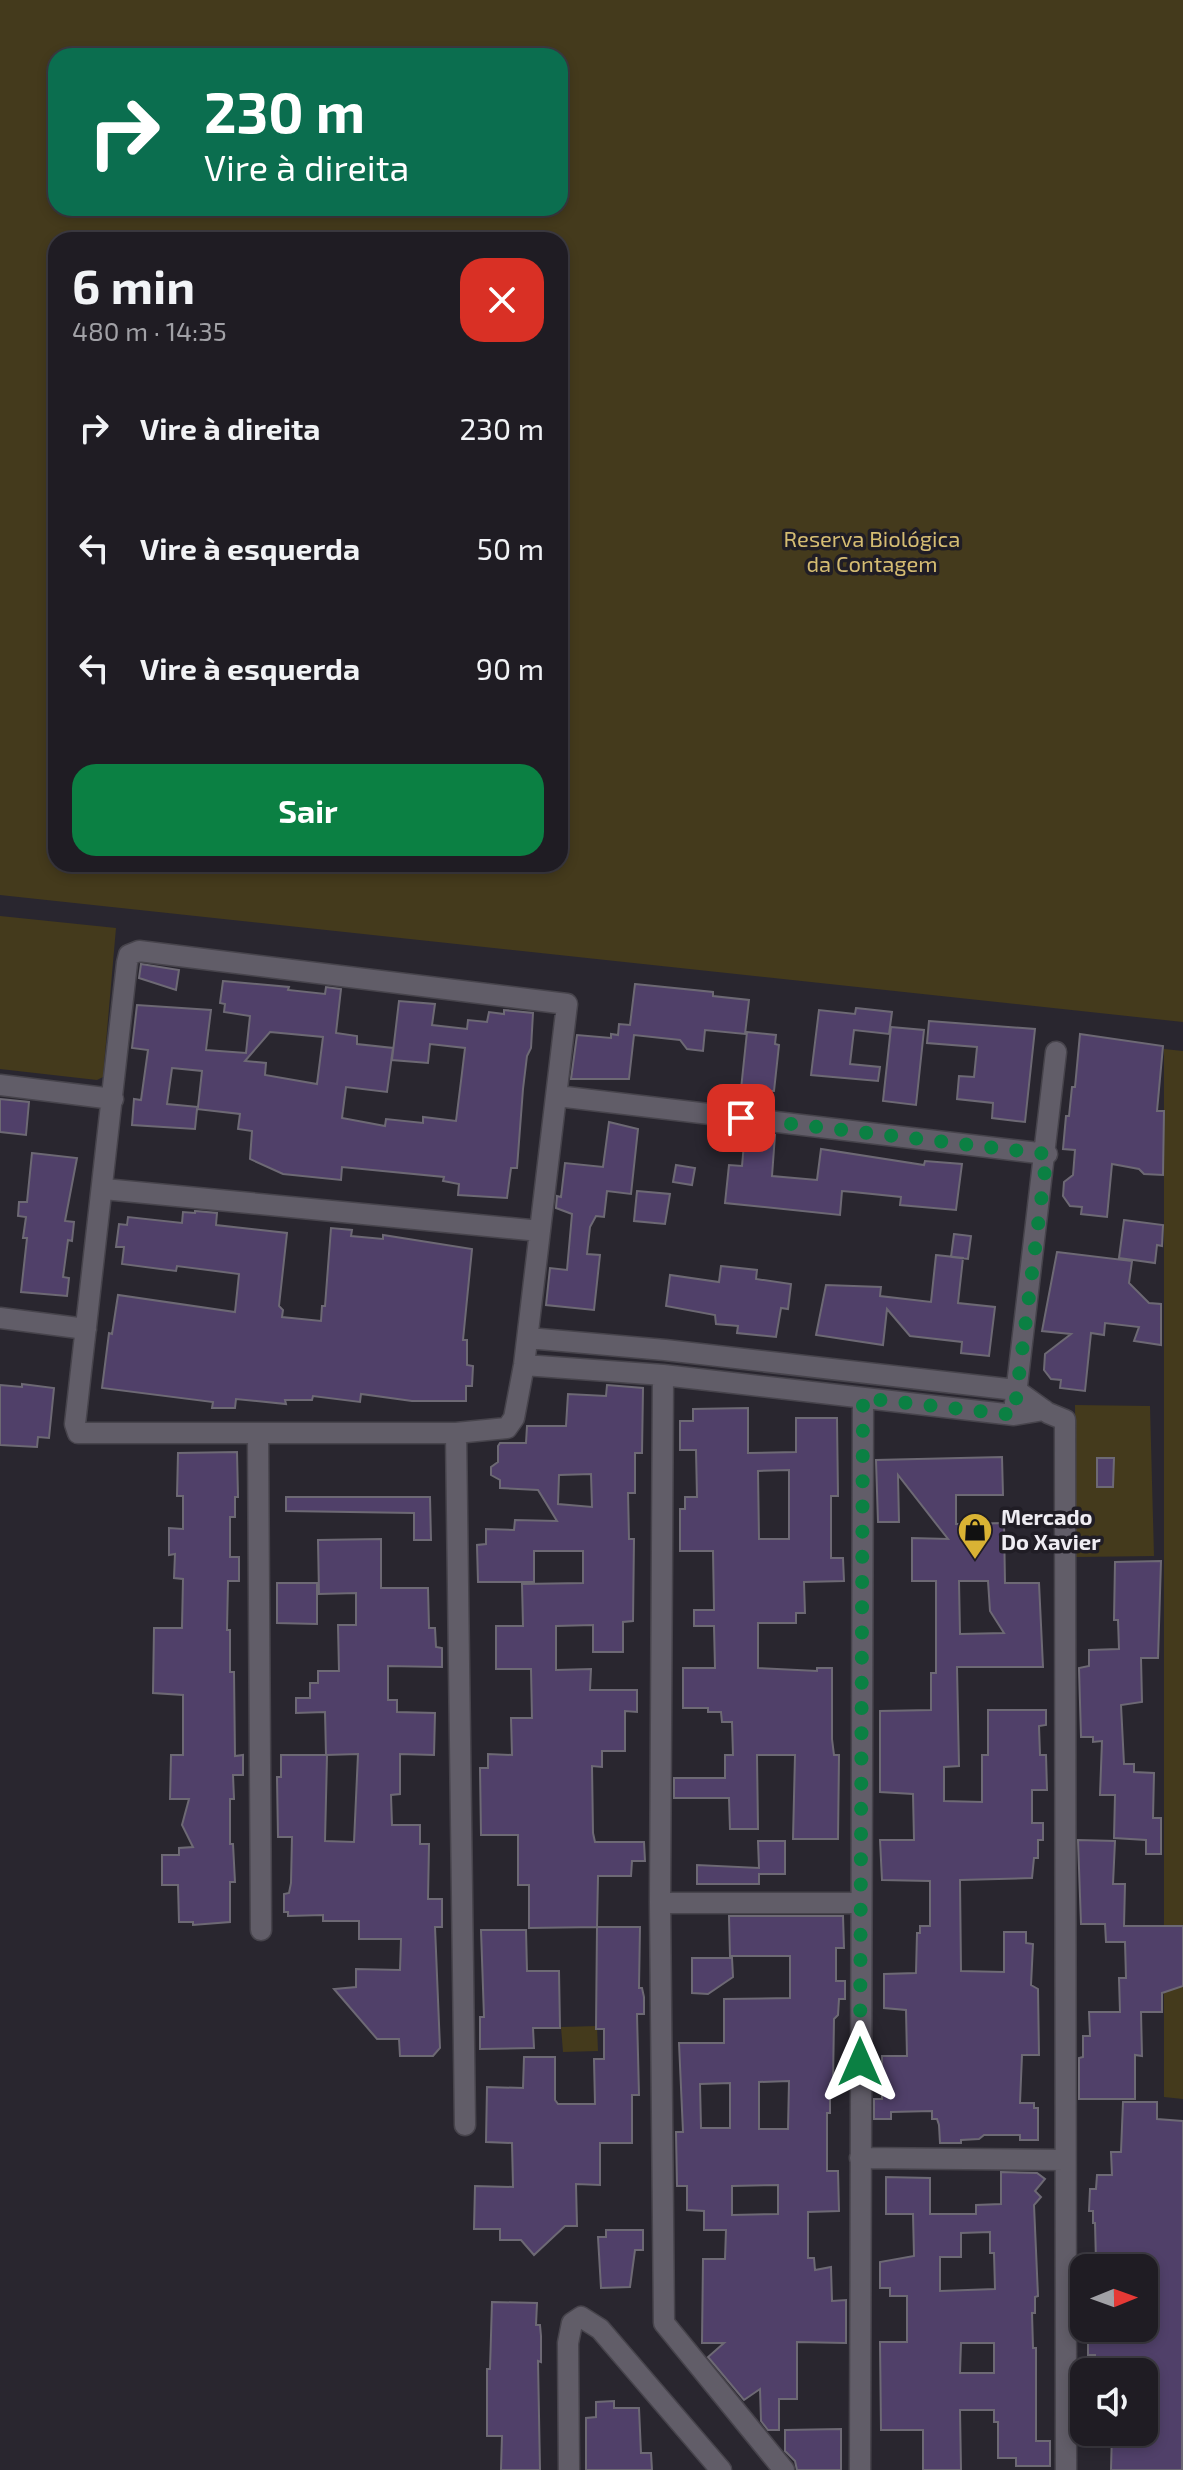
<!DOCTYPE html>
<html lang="pt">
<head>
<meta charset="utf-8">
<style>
	:root { --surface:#1f1c23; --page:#27252b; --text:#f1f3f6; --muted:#a1a1a6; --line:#3c3a41; --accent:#0b8043 }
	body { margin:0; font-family:"Exo 2",sans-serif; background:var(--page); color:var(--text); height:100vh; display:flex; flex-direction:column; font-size:30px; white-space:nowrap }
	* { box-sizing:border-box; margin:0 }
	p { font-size:26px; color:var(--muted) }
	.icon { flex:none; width:44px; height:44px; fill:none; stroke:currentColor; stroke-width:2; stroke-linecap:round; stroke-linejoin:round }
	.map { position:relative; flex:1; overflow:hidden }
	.drawer { position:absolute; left:48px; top:232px; width:520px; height:640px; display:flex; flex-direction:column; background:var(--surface); border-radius:24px; box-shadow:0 4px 12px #0003,0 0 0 2px var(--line) }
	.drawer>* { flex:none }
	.top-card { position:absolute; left:48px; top:48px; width:520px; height:168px; border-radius:24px; box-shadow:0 4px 12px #0003,0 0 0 2px var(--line); background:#0b6e4f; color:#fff; overflow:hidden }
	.needle { width:52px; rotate:89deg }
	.controls { position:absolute; left:1070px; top:2254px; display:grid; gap:16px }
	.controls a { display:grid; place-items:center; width:88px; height:88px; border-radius:16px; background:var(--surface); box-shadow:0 4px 12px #0003,0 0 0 2px var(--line); font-size:40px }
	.pin { position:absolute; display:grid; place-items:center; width:68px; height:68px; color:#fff; margin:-34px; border-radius:16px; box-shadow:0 4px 12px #0006 }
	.me { position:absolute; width:88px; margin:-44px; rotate:0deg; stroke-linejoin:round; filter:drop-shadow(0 0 6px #0008) }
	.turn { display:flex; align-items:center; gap:28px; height:168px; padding:0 24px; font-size:36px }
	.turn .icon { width:104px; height:104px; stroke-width:2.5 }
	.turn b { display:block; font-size:56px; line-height:68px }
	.round { display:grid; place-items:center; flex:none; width:84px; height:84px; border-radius:24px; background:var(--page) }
	.headline { display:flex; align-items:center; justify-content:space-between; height:136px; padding:0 24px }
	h1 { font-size:48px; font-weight:700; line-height:60px }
	.primary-button { display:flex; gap:16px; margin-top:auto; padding:16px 24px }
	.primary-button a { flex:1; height:92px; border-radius:24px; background:var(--accent); color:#fff; font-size:32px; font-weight:700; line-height:92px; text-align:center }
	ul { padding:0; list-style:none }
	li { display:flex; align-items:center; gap:24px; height:120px; padding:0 24px }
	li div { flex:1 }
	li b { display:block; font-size:30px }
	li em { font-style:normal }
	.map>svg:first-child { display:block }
</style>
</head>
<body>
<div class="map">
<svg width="1183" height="2470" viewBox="0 0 1183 2470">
	<rect width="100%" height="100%" fill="#29262f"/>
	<!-- green -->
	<path fill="#443a1c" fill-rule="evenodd" d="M0,0H1183V1022L0,895ZM560,56V208H56V56ZM560,240V864H56V240Z
		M0,916L116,928L103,1077L97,1080L0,1069Z
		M1164,1049L1183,1051V2099L1164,2097Z
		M1075,1405L1150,1406L1154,1556L1076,1557Z
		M597,2026L598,2051L563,2052L561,2027Z"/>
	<!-- building -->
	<path fill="#504069" stroke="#6d6974" stroke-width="2" fill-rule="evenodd" d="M141,964L179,970L176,990L139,978Z
		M223,981L289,987L288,990L325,994L326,987L341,989L336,1033L357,1036V1044L393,1048L387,1092L346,1087L342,1118L385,1126L386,1119L423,1123V1117L456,1121L461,1081L465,1048L430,1044L428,1063L392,1060L399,1001L435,1004L432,1025L467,1029L468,1020L487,1022L489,1012L504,1014V1010L533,1013L531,1048L527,1056L523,1089L517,1168H511L507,1198L458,1195L459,1184L443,1181L444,1177L342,1167L341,1180L283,1174L250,1159L252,1131L238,1129L240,1114L197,1109L195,1129L132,1125L134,1099L141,1100L148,1050L132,1048L137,1005L211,1010L206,1050L246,1053L250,1016L224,1012L225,1004L220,1003ZM270,1032L323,1037L317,1084L265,1075L266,1063L245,1061ZM172,1068L202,1071L198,1107L167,1104Z
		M635,984L713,992V996L749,1000L745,1034L705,1030L703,1051L687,1049L680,1040L634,1035L629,1079H571L577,1035L611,1038V1034L618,1035L619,1024L630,1025Z
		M856,1008L892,1012L889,1034L854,1030L850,1064L880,1067L878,1081L811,1075L819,1010L855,1014Z
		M929,1021L1035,1029L1025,1122L992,1118L993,1103L957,1099L959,1076L974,1077L977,1047L927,1043Z
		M891,1027L924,1030L916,1105L883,1101Z
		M747,1032L776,1035L775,1044L779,1045L774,1091L741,1089Z
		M1080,1034L1163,1046L1157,1111H1164L1163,1175L1144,1174L1139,1169L1112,1164L1107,1217L1081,1214L1082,1207L1070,1206L1063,1196L1064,1182L1073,1175L1075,1150L1063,1149L1066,1116H1069L1072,1087H1075Z
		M0,1099L29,1102L26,1135L0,1132Z
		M609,1122L638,1129L631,1194L607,1191L604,1217L596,1216L590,1227L587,1254L600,1255L594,1310L546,1305L550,1268L567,1270L572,1214L556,1208L557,1196L561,1197L565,1163L603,1167Z
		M745,1132L775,1135L772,1176L817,1180L821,1149L924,1165L925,1161L962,1164L956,1210L900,1205L901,1197L853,1192L842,1191L840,1215L725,1203L729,1165L742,1166Z
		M32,1153L77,1158L65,1221L74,1222L72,1241L68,1240L63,1277L69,1278L67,1296L21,1292L27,1238H23L26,1217L18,1216L19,1202H27Z
		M676,1165L695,1168L692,1185L673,1182Z
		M637,1191L670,1194L665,1224L634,1221Z
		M195,1211L217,1213L216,1225L287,1233L279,1306L283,1310L282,1317L321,1321L322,1306H325L331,1228L352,1230L351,1236L383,1239V1235L472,1249L463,1340H467V1365L473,1366L472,1386H466V1401H412L361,1394L360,1402L313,1396L312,1400H285L286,1404L236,1399L235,1408H212L213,1402L102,1388L109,1333L112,1334L118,1295L235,1312L239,1274L177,1266L176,1271L122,1264L124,1247H116L119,1224L127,1225L128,1217L182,1223L183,1212L195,1213Z
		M1124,1220L1163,1225L1162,1246L1157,1245L1155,1263L1119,1258Z
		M954,1234L971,1236L968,1259L951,1257Z
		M1057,1252L1132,1261L1129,1283L1149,1303L1161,1304V1345L1134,1341L1139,1327L1105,1323L1104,1335L1091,1333L1085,1391L1060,1388L1061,1380L1051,1379L1044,1370L1045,1354L1071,1334L1042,1331Z
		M936,1255L963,1258L958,1303L995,1307L989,1356L961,1353L962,1342L910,1336L887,1309L883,1345L816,1335L826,1285L881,1287L880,1296L931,1302Z
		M721,1266L757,1270L756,1279L791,1284L788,1309L781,1308L776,1337L737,1333L738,1326L716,1324L715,1315L666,1306L670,1275L719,1282Z
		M22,1384L54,1388L49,1438L38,1437L37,1447L0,1445V1385L22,1387Z
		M607,1385L643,1388L642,1453H635V1493H628L629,1539H634L633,1621L623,1622V1652H593V1625L556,1626V1670L591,1669L590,1690H637V1712L625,1711V1751H602V1767L592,1766L593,1833L595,1842H644L645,1861H632L631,1876H598L597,1927L529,1928V1885H518V1835H481L480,1768H488V1754L512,1755L511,1718H532L531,1669H496V1626H523L522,1584L583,1583V1551H534V1582H478L477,1545L486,1544V1529L514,1530L515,1520L557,1521L538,1490L500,1488V1480L491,1475V1467L498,1462V1446L500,1443H526L527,1426H566L568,1394L606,1396ZM591,1474L592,1507L558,1504L559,1475Z
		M748,1408V1453L796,1452V1418H837L838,1496H831V1558H843L844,1581L804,1582L805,1613H796V1623H758V1668L817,1671V1668H832V1739L834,1755H839L838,1839H793L795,1755H757L758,1829H730L729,1798H674V1778H725V1755H733L732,1722H722L721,1712H708V1708H683V1668H715L714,1626H694V1610H714L713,1551H680V1509H685V1497H697L696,1450H680V1421H693V1409ZM789,1470V1539H759L758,1471Z
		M237,1452L238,1497H235V1517H230V1557H239V1581H228L227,1630H230V1672H234L235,1756L243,1755V1775H233L234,1799H230V1844H233L235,1882H230V1922L193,1925V1922H179L178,1885H162V1855H179V1848L193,1847L182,1825L189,1799H170L171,1755H183V1695L153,1693L154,1628H182L183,1579L174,1578L175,1554L169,1555V1528L183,1529V1496H177L178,1453Z
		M1002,1457L1003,1495H956V1524L1004,1523L1005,1583H1039L1043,1667H957L959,1766L944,1767V1801L982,1802V1755H988V1710H1046V1725L1039,1726L1040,1755H1046L1047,1790H1032V1823H1043V1840H1038V1858H1034L1032,1878L960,1880L961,1971L1004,1972V1932H1026V1943L1033,1944L1031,1985L1038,1989L1039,2055H1022L1020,2103H1034V2108H1038V2140H1020V2135H984L979,2139L961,2140V2143H940L939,2125L937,2119H932V2111L891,2112V2119H874V2099H882V2056H907L906,2010L884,2008V1974L916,1973L917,1933H920V1926H930V1881L882,1880L880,1840H914L913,1794L880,1792V1711L931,1710V1673H936V1581H912V1538L948,1539L898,1475L899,1522H878L876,1460ZM959,1581H988L990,1611L1004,1633L960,1634Z
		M1097,1458H1114L1113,1487H1097Z
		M286,1497H430L431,1540H414V1513L286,1511Z
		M381,1539V1588H428L429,1628H435L436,1647L442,1648V1667L388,1666V1700H397V1712L435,1713L434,1755L400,1754V1794L391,1795L392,1825H420V1844H429L428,1899H442V1927H435L440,2048L433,2056H400L399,2039H377L334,1989L356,1987V1969L400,1970L401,1939H359V1921H323V1915L288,1916V1912H284V1894L289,1893L291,1883L292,1837H278L277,1777H281V1755H327L325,1841L354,1842L358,1754L326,1755L325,1712L296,1713V1698H310V1683H318V1671H339L338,1625H356V1593L319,1594L318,1540Z
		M1161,1561L1158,1658H1141L1142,1702L1121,1705L1124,1764H1134V1772L1154,1773L1153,1818H1161V1854H1146V1840L1114,1838L1115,1795H1100L1102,1741L1093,1742V1737H1081L1079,1668L1089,1666V1650L1119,1649L1118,1620H1114L1115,1562Z
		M277,1583H317V1624L277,1623Z
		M1078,1840L1115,1841L1113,1884H1125L1124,1926H1183V1986L1162,1993V2012H1141L1142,2056L1135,2055V2099H1079V2058L1083,2057V2036H1090L1089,2012H1120L1119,1978H1126L1125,1942H1106L1105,1924H1081Z
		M758,1841H785V1874H759V1884H697V1865L759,1868Z
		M729,1916H843L844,1948H836V1981H845V1999H839L838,2015L834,2019L833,2083H830V2113H827V2171H838L839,2211L808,2212V2258H814L815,2270L831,2267L832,2301L846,2300V2343L797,2342V2399H779V2430H768L761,2421L760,2389L744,2400L708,2357L724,2343H702L703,2259H725L726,2230H704V2211L687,2210V2186H677L676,2132H683L679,2043H724V1999L790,1998V1956H730ZM789,2081L788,2129H759V2082ZM730,2083V2128H701L700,2084ZM778,2185V2214L732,2215V2186Z
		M597,1927H640L639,1988H642L644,1997V2014H637L639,2095H632V2143H600V2185L576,2184L577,2226H565L534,2255L521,2240H500V2229H474L475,2186L513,2187L512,2143L486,2142L487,2087L523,2088L524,2057H555V2100L558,2104H595L594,2059H604V2029H596Z
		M481,1930H526L527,1971H559L560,2028H533L534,2048L480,2049V2017H484Z
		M692,1958H732L733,1977L708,1994L692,1993Z
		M1123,2102H1157V2119L1183,2121L1182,2470H1111L1112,2432H1144V2372H1106V2367H1095V2355H1088V2328H1144V2262H1096L1095,2223H1093V2211H1089L1090,2189H1096L1097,2175H1112L1111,2152H1121Z
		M1001,2172L1037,2173L1045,2179L1035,2191L1041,2197L1034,2205L1038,2296L1035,2297V2313H1032L1033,2348H1036V2441H1050V2466H1016V2458H998V2422H994V2410H960L961,2470H923V2430H881L880,2342H907V2296H890V2288H880V2262L914,2256L913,2214H886V2177L930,2178V2214H976V2205L1001,2204ZM990,2232V2253H994L995,2289L940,2291V2257H961V2233ZM961,2343H994V2373H960Z
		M606,2230H643V2250H635L630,2287L601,2288L598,2237H606Z
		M492,2302L537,2303L536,2325H540L541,2336V2362L538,2361L540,2470H501L502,2436H487V2369H490Z
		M614,2401V2408H639L641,2453H651L652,2470H586V2418L596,2417V2402Z
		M841,2429V2470H797L795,2461L785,2451V2430Z"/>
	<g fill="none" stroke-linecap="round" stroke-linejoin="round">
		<defs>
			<path id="minor" d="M139,951L567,1004L524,1365L514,1418L507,1428L456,1433H78L75,1424L127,963L129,955Z
				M0,1085L113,1099
				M557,1096L1047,1154
				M104,1189L540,1231
				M0,1318L86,1329
				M528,1338L665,1350L1016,1390L1048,1413L1065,1420L1066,2470
				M524,1365L663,1375L1014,1415L1044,1410
				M663,1375L660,1903L664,2323L784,2470
				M1015,1403L1056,1052
				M456,1433L465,2125
				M258,1434L261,1930
				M660,1903H860
				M860,2158L1065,2160
				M569,2470L568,2343L572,2323L581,2317L600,2329L721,2470
				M860,2470L863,1398"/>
		</defs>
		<!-- minor casing -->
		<use href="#minor" stroke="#47444c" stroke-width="23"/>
		<!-- minor -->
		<use href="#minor" stroke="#615d68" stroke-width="20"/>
	</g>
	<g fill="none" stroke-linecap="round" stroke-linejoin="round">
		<!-- route -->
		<path stroke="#0b8043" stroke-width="14" stroke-dasharray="0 25.2" d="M741,1118L1047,1154L1014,1415L863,1398L860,2062"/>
	</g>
	<!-- icons -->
	<defs>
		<symbol id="shop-pin" viewBox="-11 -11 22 30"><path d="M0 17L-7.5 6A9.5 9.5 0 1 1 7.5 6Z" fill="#d9b334" stroke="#201d25"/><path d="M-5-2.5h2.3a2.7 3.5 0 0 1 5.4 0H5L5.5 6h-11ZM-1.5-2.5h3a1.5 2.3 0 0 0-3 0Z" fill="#111"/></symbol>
	</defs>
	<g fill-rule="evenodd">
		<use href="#shop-pin" x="955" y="1510" width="40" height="54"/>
	</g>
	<g text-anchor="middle" stroke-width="7" stroke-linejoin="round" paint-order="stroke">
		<!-- park labels -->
		<g font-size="22" fill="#d5bc72" stroke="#201d25">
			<text x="872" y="547">Reserva Biológica<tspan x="872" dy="25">da Contagem</tspan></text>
		</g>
		<!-- poi labels -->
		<g font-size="22" font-weight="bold" fill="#efedf3" stroke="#201d25" text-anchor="start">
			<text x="1001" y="1525">Mercado<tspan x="1001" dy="25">Do Xavier</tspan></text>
		</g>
	</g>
</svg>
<div class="controls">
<a><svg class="needle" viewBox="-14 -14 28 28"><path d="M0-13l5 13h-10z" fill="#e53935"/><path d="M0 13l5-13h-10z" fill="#a1a1a6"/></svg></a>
<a><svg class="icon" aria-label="sound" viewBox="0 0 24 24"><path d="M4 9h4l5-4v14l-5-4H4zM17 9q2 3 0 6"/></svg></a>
</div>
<div class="pin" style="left:741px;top:1118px;background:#d93025"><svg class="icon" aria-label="arrive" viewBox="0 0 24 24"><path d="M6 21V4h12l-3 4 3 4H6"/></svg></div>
<svg class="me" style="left:860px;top:2062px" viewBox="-20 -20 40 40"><path d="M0-17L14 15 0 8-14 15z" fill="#0b8043" stroke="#fff" stroke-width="4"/></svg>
<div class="top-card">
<div class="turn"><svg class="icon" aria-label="right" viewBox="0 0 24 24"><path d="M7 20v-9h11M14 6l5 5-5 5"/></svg><div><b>230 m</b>Vire à direita</div></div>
</div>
<section class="drawer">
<div class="headline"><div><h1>6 min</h1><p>480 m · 14:35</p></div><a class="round" style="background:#d93025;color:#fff"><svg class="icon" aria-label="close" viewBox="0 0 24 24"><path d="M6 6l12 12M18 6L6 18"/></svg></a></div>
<ul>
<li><svg class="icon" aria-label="right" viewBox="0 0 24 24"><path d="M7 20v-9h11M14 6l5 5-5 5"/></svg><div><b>Vire à direita</b></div><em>230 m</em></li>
<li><svg class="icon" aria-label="left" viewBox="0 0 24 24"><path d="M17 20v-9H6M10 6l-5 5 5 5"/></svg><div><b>Vire à esquerda</b></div><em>50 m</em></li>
<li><svg class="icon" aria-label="left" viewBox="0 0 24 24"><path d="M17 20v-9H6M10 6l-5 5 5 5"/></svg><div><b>Vire à esquerda</b></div><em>90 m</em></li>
</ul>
<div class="primary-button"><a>Sair</a></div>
</section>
</div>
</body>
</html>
